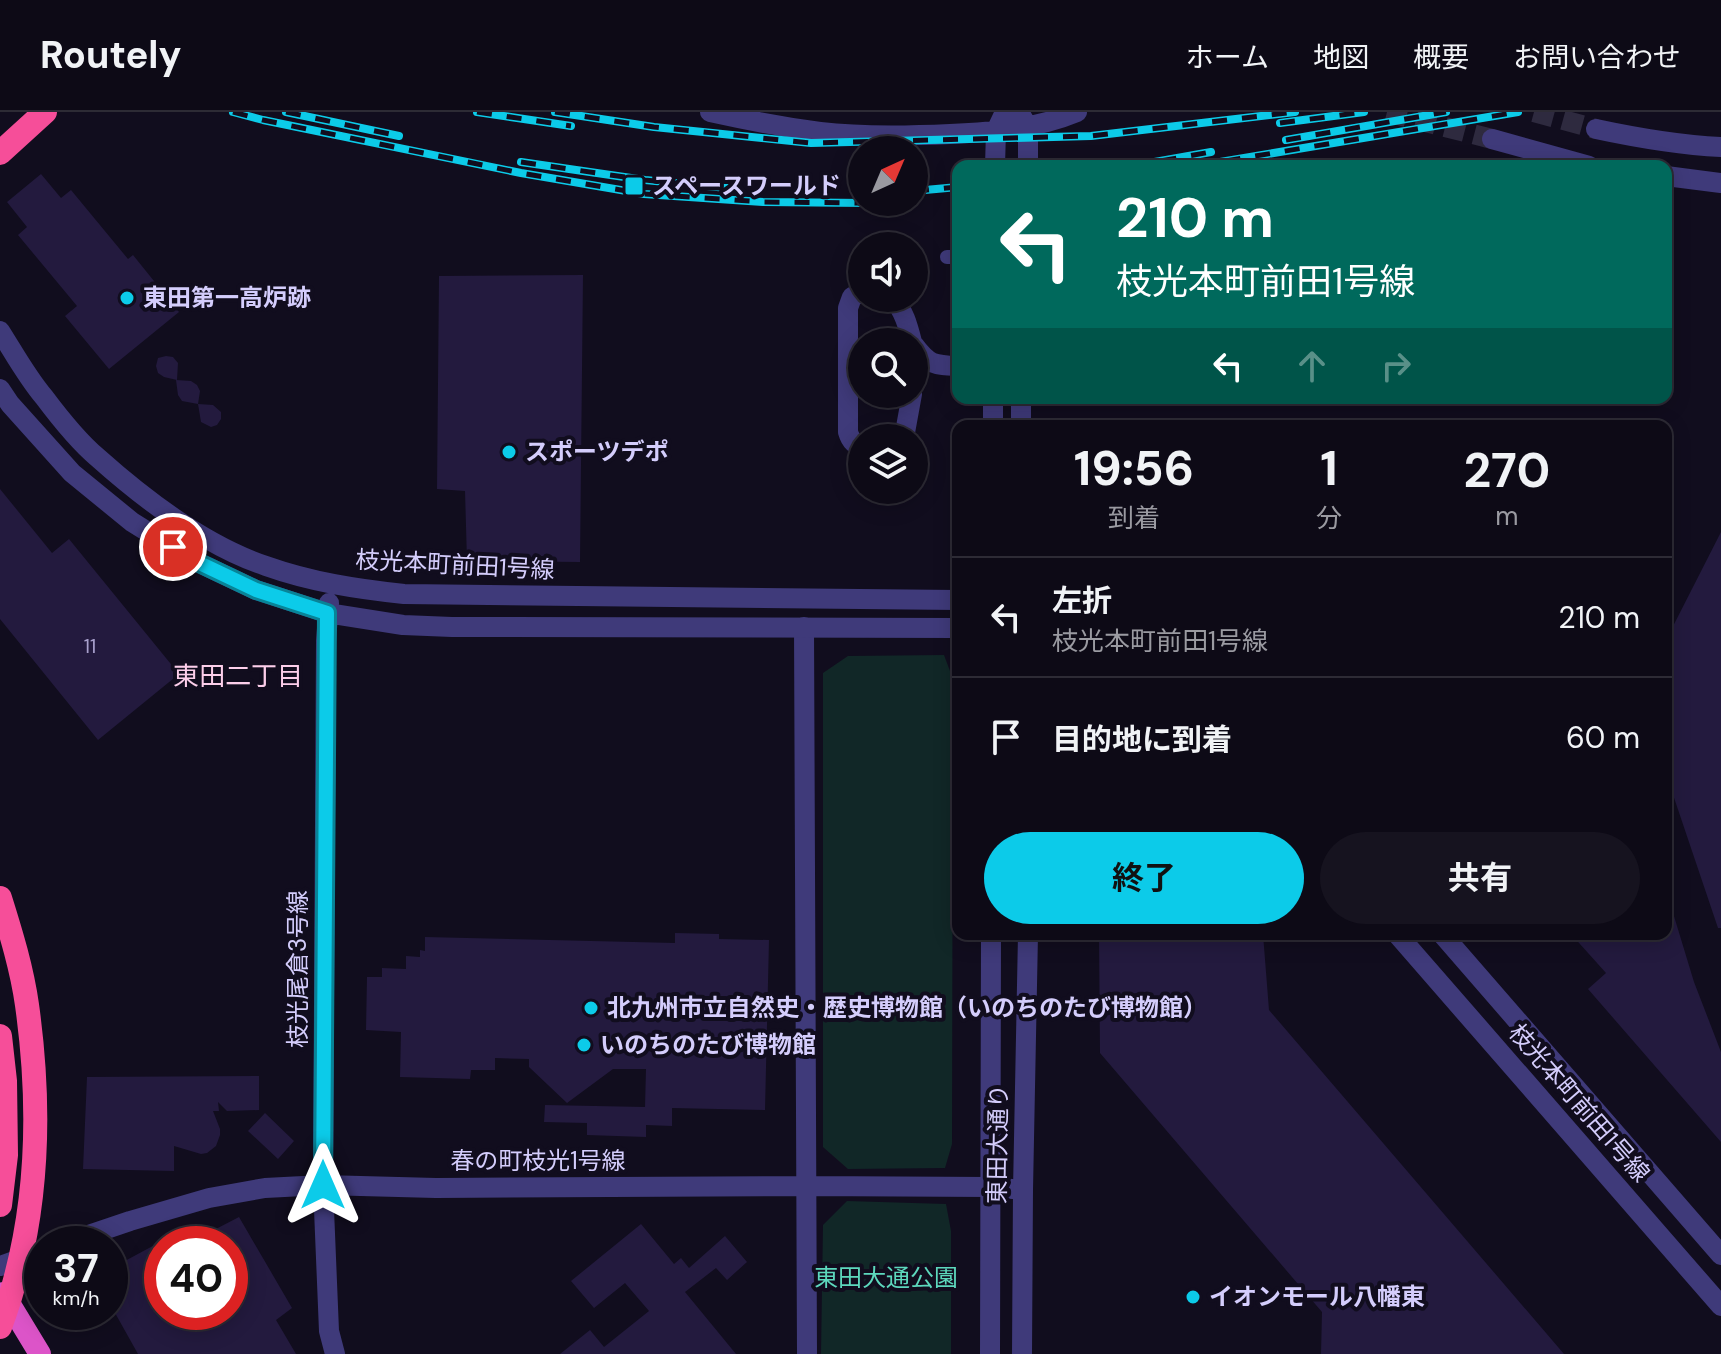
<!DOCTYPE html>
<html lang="ja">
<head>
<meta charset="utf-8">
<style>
	:root { --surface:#0d0a16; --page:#16131f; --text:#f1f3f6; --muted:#9a9aa1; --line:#2d2b35; --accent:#0ccbe9 }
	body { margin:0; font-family:"DM Sans","Noto Sans JP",sans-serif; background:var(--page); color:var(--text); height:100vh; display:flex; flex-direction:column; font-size:30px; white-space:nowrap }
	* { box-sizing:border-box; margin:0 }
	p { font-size:26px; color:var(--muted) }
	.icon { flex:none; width:44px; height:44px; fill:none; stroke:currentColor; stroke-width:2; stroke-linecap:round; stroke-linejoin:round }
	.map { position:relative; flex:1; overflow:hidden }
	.details { position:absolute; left:952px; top:308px; width:720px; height:520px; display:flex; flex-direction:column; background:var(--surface); border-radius:16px; box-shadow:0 4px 20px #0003,0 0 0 2px var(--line) }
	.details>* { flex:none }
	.hud { position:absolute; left:952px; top:48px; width:720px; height:244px; border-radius:16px; box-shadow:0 4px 20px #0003,0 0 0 2px var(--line); background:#00695c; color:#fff; overflow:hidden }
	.needle { width:52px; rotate:44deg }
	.tools { position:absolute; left:848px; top:24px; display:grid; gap:16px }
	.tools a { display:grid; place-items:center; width:80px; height:80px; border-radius:50%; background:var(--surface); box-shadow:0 4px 20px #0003,0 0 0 2px var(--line); font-size:40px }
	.speed { position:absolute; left:24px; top:1114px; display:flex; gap:16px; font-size:40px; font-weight:700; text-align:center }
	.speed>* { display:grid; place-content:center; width:104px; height:104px; border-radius:50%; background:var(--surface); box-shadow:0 4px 20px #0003,0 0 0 2px var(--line); line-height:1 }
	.speed small { font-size:20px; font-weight:400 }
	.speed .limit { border:12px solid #d22; background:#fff; color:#111 }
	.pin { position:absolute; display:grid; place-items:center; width:68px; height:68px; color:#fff; margin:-34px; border:4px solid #fff; border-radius:50%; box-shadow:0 2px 8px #0007 }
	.me { position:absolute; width:88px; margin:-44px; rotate:0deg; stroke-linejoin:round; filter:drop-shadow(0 0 6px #0008) }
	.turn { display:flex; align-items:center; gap:28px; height:168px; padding:0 32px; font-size:36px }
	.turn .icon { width:104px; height:104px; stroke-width:2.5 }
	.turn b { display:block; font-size:56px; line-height:68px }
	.lanes { display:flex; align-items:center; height:76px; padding:0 32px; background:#0003; justify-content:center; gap:40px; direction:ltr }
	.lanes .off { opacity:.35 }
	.eta { display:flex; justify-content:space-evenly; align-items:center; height:136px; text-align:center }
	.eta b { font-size:48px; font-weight:700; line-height:56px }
	.cta { display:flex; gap:16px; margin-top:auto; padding:16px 32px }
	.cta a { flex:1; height:92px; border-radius:48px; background:var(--accent); color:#111; font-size:32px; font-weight:700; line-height:92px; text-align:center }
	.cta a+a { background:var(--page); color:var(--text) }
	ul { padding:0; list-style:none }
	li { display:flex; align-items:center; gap:24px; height:120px; padding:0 32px; border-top:2px solid var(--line) }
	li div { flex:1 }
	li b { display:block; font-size:30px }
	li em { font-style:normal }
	header { display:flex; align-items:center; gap:48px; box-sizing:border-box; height:112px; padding:0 40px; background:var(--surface); border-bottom:2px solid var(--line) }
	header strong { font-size:38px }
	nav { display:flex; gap:44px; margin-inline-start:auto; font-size:28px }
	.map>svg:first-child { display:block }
</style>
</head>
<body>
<header>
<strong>Routely</strong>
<nav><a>ホーム</a><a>地図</a><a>概要</a><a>お問い合わせ</a></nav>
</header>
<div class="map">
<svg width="1721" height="1242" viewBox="0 0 1721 1242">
	<rect width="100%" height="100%" fill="#110d1e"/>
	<!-- green -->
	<path fill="#112727" d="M944,543L953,567L952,1032L945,1056L848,1057L823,1035V561L848,544Z
		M847,1089L946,1092L951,1119V1242H821L823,1113Z"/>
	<!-- building -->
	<path fill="#231a3e" d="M41,62L61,86L71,78L128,147L133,143L179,200L109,257L65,204L77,194L18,123L27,115L7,90Z
		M583,163L580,450L467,449L465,379L437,377L439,164Z
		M166,244L173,245L178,251L177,268L164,265L158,261L156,254L158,246Z
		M176,268L191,269L197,273L200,279L198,292L213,293L221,300V307L217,313L211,315L201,310L198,292L182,289L178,283Z
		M0,377L52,441L69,427L179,562L98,628L0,507Z
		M1721,420V816H1718L1666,662V528Z
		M1666,791H1670L1694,870L1721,940V1030L1588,877L1606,861L1571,822H1666Z
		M675,821L719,822V827L769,828L765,998L672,996V1014L646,1013V1025L587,1023V1011L544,1010L545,993L645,995L646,957H613L567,991L529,955V947L495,946V958H471L470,967L400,965L401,920L366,918L367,865H382V856L406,857V844L420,845V838L425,839V825L675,831Z
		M1099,822H1263L1269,898L1564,1242H1321L1322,1200L1100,941Z
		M259,964V998L227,999L218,990L219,999H213L220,1017V1023L216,1034L207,1041L201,1042L174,1034V1059L83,1057L87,965Z
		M265,1001L294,1029L278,1047L248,1019Z
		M239,1105L292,1196L276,1208L296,1242H138L110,1192V1157L162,1129V1200H230V1132H187Z
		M641,1112L674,1152L681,1146L689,1156L725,1124L747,1150L727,1168L716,1156L685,1180L736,1242H560L590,1218L604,1235L649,1199L625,1171L594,1196L571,1169Z"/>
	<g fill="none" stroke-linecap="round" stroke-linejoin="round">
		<!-- tertiary-tunnel -->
		<path stroke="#2e2a3f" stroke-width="20" stroke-dasharray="20 10" stroke-linecap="butt" d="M1387,0L1492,27
			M1534,0L1596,17"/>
		<!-- pedestrian -->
		<path stroke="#3f3a7a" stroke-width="14" d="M947,145H958"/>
		<!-- minor -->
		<path stroke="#3f3a7a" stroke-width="20" d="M862,180L852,185L848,196V320C850,327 854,333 862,334
			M892,186C904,198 908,214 912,230
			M914,233C929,253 934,253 958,254
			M904,326L912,282
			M804,515L807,1242
			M62,1132L130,1109L209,1086L265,1076L323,1073L436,1076L807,1074L990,1075L1023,1078
			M0,1154L42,1139"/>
		<!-- tertiary -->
		<path stroke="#3f3a7a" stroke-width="20" d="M710,0C746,8 783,15 820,20C863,25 907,24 950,22C993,20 1036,17 1077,0
			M1019,0L1028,15V54
			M1596,17C1638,26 1678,33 1721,35
			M1492,27L1589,54
			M995,54L996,19L1005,0
			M1666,64L1721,71
			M0,219C14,241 27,265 44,285C59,305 78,329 97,345C144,387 206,434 266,454C311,470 357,477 404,482L958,488
			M0,277L10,292L72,361L132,410L193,448L256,478L327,501L403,513L452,515L958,516
			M993,314V286
			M1021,314V286
			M329,491L326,529L323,1073L329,1219L335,1242
			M1397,822L1721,1194
			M1442,822L1721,1143
			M990,1242L991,822
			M1022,1242L1023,1078L1028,822"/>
		<!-- trunk -->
		<path stroke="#dc54c8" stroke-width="22" d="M3,1181L40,1242"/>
		<!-- motorway -->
		<path stroke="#f64e99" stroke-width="24" d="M0,41L45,0
			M0,924L5,969L6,1043L0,1093"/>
		<defs>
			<path id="rail" d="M233,0L263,8L521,61L644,82L763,90L865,91L894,90
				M286,0L399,24
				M477,0L571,14
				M555,0L654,15L811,31L1091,24L1295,0
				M1280,11L1364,0
				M1286,28L1446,0
				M521,50L645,68L727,76
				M1132,54L1211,40
				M1196,54L1518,0
				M914,79L958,75"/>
		</defs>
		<!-- rail casing -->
		<use href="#rail" stroke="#0ccbe9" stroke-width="8"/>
		<!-- rail -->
		<use href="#rail" stroke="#110d1e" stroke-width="5" stroke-dasharray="15" stroke-linecap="butt"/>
		<!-- motorway-bridge -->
		<path stroke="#f64e99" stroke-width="24" d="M0,786C11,821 22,857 27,893C42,1000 38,1113 0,1215"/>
	</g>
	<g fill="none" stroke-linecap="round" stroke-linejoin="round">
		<defs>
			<path id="route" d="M173,435L193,448L256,478L327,501L323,1073"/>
		</defs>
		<!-- route casing -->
		<use href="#route" stroke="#088497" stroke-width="20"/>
		<!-- route -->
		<use href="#route" stroke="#0ccbe9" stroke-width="14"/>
	</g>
	<!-- markers -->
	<g fill="#0ccbe9" stroke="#110d1e" stroke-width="3">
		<rect x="624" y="64" width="20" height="20" rx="4"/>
		<circle cx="127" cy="186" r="8"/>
		<circle cx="509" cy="340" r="8"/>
		<circle cx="591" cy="896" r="8"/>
		<circle cx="584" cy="933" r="8"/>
		<circle cx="1193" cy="1185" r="8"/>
	</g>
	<g text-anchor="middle" stroke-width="8" stroke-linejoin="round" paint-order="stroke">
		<!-- number labels -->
		<g font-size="20" fill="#a8a0cc">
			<text x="90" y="541">11</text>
		</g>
		<!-- poi labels -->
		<g font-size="24" font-weight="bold" fill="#d4cdfc" stroke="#110d1e" text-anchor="start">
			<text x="652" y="82">スペースワールド</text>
			<text x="143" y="194">東田第一高炉跡</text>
			<text x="525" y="348">スポーツデポ</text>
			<text x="607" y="904">北九州市立自然史・歴史博物館（いのちのたび博物館）</text>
			<text x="600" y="941">いのちのたび博物館</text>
			<text x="1209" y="1193">イオンモール八幡東</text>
		</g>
		<!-- street labels -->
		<g font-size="24" fill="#d4cdfc" stroke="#110d1e">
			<text transform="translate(455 453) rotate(3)" y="8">枝光本町前田1号線</text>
			<text transform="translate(298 857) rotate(-90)" y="8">枝光尾倉3号線</text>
			<text transform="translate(1579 991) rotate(49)" y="8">枝光本町前田1号線</text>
			<text transform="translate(998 1032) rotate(-89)" y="8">東田大通り</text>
			<text x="538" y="1057">春の町枝光1号線</text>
		</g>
		<!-- park labels -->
		<g font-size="24" fill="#5dd8bd" stroke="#110d1e">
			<text x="886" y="1174">東田大通公園</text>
		</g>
		<!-- neighbourhood labels -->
		<g font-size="26" fill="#fcceea" stroke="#110d1e">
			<text x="238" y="573">東田二丁目</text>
		</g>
	</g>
</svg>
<div class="tools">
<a><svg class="needle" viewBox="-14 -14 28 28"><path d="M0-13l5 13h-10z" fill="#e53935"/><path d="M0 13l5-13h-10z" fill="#9a9aa1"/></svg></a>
<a><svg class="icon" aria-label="sound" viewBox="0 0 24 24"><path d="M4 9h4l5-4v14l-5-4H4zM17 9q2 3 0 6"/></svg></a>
<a><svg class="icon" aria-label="search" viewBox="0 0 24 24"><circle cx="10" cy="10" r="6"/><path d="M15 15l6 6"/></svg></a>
<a><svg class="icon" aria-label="layers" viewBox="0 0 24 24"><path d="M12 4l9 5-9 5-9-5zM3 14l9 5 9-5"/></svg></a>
</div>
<div class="speed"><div>37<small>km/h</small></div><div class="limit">40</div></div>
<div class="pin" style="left:173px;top:435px;background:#d93025"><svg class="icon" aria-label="arrive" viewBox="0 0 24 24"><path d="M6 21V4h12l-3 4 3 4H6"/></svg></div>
<svg class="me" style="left:323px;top:1073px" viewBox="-20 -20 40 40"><path d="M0-17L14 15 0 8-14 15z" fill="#0ccbe9" stroke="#fff" stroke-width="4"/></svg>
<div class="hud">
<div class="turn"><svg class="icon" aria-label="left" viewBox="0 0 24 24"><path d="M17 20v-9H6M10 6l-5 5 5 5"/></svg><div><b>210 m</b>枝光本町前田1号線</div></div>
<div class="lanes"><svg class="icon" aria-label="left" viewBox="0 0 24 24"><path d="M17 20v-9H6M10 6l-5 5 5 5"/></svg><svg class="icon off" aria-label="ahead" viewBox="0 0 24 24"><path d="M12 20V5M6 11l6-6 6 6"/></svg><svg class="icon off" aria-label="right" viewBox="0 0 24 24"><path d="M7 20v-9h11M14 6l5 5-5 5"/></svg></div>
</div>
<section class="details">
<div class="eta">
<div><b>19:56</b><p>到着</p></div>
<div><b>1</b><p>分</p></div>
<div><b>270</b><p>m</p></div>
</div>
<ul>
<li><svg class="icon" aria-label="left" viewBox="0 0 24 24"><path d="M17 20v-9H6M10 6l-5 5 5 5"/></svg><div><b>左折</b><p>枝光本町前田1号線</p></div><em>210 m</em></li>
<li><svg class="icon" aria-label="arrive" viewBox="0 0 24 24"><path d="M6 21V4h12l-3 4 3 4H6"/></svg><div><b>目的地に到着</b></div><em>60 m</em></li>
</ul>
<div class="cta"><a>終了</a><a>共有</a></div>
</section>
</div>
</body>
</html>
